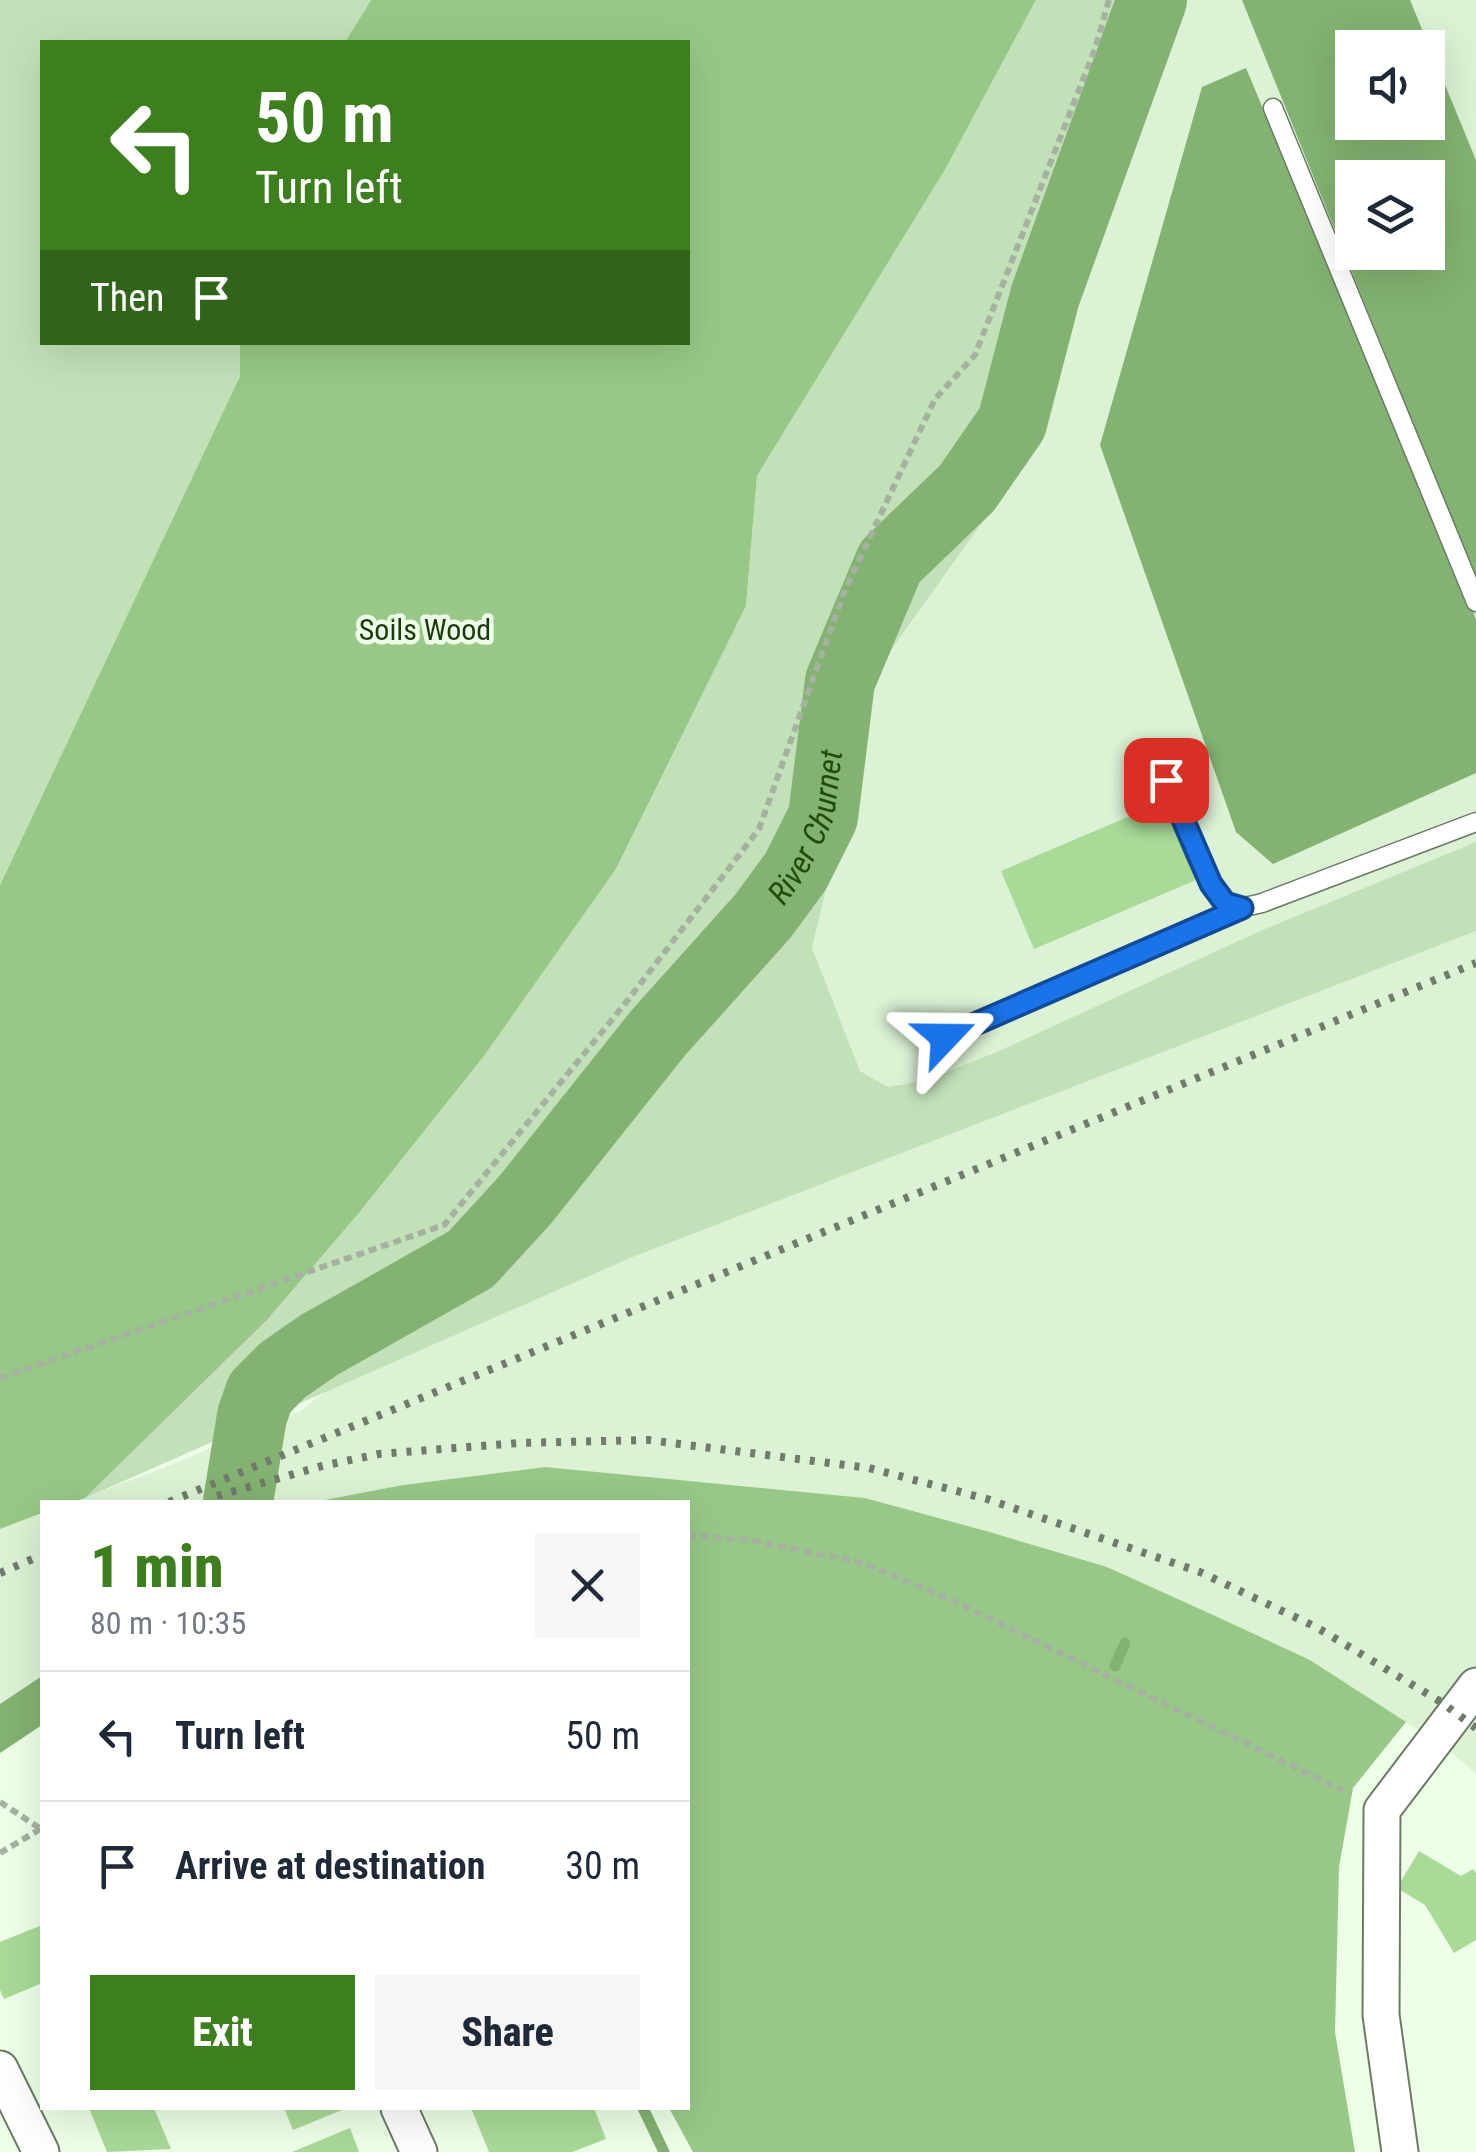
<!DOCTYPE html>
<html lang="en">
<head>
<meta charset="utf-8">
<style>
	:root { --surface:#fff; --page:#f6f6f7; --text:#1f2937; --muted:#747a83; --line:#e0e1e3; --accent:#3d7e1e }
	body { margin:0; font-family:"Roboto Condensed",sans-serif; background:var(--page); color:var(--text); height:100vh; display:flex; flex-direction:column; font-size:38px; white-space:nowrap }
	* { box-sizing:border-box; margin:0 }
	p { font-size:32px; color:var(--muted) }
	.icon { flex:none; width:55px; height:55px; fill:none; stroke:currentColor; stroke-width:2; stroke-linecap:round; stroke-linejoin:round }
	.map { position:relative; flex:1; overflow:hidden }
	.panel { position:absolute; left:40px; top:1500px; width:650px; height:610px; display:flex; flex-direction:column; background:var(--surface); border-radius:0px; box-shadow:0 10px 40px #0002 }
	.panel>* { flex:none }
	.banner { position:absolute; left:40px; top:40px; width:650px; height:305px; border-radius:0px; box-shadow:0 10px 40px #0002; background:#3d7e1e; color:#fff; overflow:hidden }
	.controls { position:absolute; left:1335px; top:30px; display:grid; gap:20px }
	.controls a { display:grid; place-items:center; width:110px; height:110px; border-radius:0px; background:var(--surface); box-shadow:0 10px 40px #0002; font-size:50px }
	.pin { position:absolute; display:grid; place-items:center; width:85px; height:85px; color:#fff; margin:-42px; border-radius:20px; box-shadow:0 5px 15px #0006 }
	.me { position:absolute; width:110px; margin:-55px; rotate:67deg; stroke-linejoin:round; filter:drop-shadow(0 0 8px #0008) }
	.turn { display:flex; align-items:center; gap:35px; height:210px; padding:0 50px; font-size:45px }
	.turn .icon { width:130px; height:130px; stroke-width:2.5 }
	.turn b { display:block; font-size:70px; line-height:85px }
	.then { display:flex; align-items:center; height:95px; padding:0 50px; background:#0003; gap:20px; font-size:38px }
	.round { display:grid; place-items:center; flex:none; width:105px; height:105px; border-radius:0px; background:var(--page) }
	.overview { display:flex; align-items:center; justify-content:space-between; height:170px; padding:0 50px }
	h1 { font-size:60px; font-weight:800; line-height:75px; color:var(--accent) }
	.action { display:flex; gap:20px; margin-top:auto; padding:20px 50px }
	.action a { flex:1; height:115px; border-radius:0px; background:var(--accent); color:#fff; font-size:40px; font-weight:800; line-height:115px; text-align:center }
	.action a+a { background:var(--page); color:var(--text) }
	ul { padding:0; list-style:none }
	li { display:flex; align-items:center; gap:30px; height:130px; padding:0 50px; border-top:2px solid var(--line) }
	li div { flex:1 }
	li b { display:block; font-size:38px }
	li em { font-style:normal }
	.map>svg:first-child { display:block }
</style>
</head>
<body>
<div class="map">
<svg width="1476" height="2152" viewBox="0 0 1476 2152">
	<rect width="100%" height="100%" fill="#edffe6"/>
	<!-- built -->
	<path fill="#dbf2d4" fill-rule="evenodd" d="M1171,0H1476V1774L1451,1752L1310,1660L1211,1614L1107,1567L865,1498L545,1467L403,1485L314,1502H257L265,1436L271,1425L300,1411L327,1390L812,948L879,667L1033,451ZM1352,48H1428V122H1352ZM1352,178H1428V252H1352Z
		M230,1440L218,1502H72L161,1469Z
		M42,1513V1676L0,1704V1529Z"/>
	<!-- green -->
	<path fill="#c3e1b9" d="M0,0H371L345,42H42V342L240,343V376L0,885Z
		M1036,0H1171L1033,451L879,667L812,948L860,1071L888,1087L924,1081L997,1052L1258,932L1476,842V931L630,1258L85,1498L267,1320L359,1213L484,1056L616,869L746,606L757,476L946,168Z"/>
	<!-- forest -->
	<path fill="#98c887" d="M371,0H1036L946,168L757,476L746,606L616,869L484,1056L359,1213L267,1320L85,1498L72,1502H42V1513L0,1529V885L240,376V343L688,342V42H345Z
		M545,1467L865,1498L986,1531L1107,1567L1211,1614L1310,1660L1406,1722L1353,1788L1339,1867L1335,2032L1355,2152H693L669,2108H688V1502H314L403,1485Z"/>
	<!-- water -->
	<path fill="#83b272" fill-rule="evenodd" d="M1242,0H1410L1476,160V579ZM1352,48H1428V122H1352ZM1352,178H1428V252H1352Z
		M1246,68L1476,619V773L1273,864L1236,832L1100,445L1202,87Z
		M360,1299L377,1333C333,1356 276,1387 265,1440C261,1460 260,1482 257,1502H218C222,1482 228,1462 230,1441C231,1427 229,1409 234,1395C249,1345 317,1320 360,1299Z
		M42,1676V1725L0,1753V1704Z"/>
	<!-- pier -->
	<path fill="#edffe6" d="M275,1427L270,1438L263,1492L232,1502H213L224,1447Z"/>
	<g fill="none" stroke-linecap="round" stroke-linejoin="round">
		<!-- stream -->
		<path stroke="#83b272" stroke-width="11" d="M1115,1666L1125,1643
			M643,2108L664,2152"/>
		<!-- river -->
		<path stroke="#83b272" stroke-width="70" id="s1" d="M238,1502L252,1416L260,1393L283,1370L319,1345L471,1259L525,1200L659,1032L763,916L796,871L823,817L840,681L890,562L967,488L1012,423L1045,296L1152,0"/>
	</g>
	<!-- building -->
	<path fill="#a9da98" d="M1163,802L1196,880L1034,949L1001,871Z
		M1419,1851L1461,1876L1473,1869L1476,1873V1940L1454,1953L1425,1905L1397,1888Z
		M42,1925V1983L4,1999L0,1990V1942Z
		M89,2108H154L171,2149L107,2152Z
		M284,2108H347L293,2130Z
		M471,2108H548L549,2110L594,2108L606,2139L572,2152H489Z
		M350,2128L359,2152H292Z"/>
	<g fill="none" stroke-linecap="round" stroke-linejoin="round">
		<defs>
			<path id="service" d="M1273,108L1476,602
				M1165,780C1177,806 1204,886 1224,902C1236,910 1250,906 1262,903L1476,822
				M945,1037L1242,908"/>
			<path id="minor" d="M0,2069L41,2152
				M399,2108L419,2152
				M1400,2152L1381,2015L1382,1810L1476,1686"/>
		</defs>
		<!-- service casing -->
		<use href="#service" stroke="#6b7b65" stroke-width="21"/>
		<!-- minor casing -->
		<use href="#minor" stroke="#6b7b65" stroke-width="39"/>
		<!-- path -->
		<path stroke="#a4b29f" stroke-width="6" stroke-dasharray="8 5" stroke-linecap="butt" d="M0,1378L444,1225L624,1005L759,829L845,590L935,399L975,355L1095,49L1109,0
			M688,1535L750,1540L863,1563L956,1602L1350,1794
			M0,1802L41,1829
			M0,1853L42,1828"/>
		<!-- service -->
		<use href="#service" stroke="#fff" stroke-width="18"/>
		<!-- minor -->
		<use href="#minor" stroke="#fff" stroke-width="35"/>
		<!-- rail -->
		<path stroke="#707b6b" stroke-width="8" stroke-dasharray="5 10" stroke-linecap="butt" d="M217,1496L322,1466L379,1454L519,1443L648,1440L869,1468L987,1499L1200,1572L1316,1627L1441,1702L1476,1728
			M169,1502L1476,963
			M0,1573L42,1555"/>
	</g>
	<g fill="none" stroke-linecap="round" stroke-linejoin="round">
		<defs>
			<path id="route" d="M945,1037L1242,908L1225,903L1211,884L1166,780"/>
		</defs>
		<!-- route casing -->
		<use href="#route" stroke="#114b97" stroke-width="25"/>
		<!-- route -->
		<use href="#route" stroke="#1a73e8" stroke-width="18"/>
	</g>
	<g text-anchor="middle" stroke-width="9" stroke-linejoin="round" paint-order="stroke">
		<!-- park labels -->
		<g font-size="30" fill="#1b3a0e" stroke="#edffe6">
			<text x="425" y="640">Soils Wood</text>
		</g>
		<!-- water labels -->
		<g font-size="32" font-style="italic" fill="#204d09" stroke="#edffe6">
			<text dy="11" stroke="none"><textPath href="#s1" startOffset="915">River Churnet</textPath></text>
		</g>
	</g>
</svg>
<div class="controls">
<a><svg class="icon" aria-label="sound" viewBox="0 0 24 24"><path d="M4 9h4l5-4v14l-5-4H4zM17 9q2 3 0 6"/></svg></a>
<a><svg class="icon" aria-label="layers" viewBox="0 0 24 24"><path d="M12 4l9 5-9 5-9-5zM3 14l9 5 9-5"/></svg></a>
</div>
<div class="pin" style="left:1166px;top:780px;background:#d93025"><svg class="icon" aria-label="arrive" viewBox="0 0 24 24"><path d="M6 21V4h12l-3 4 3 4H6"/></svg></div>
<svg class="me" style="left:945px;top:1037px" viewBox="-20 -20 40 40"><path d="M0-17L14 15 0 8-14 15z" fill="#1a73e8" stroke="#fff" stroke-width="4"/></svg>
<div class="banner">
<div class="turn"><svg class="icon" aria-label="left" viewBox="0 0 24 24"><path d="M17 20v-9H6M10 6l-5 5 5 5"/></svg><div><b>50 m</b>Turn left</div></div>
<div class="then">Then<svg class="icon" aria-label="arrive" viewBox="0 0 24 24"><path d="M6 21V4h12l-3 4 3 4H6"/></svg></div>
</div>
<section class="panel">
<div class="overview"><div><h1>1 min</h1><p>80 m · 10:35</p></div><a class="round"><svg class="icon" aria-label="close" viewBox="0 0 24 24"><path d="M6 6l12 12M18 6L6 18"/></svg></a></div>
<ul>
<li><svg class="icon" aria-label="left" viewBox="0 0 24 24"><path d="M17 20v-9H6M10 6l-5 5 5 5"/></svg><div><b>Turn left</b></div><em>50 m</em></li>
<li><svg class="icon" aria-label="arrive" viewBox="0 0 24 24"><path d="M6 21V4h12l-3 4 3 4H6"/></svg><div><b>Arrive at destination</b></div><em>30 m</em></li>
</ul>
<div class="action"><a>Exit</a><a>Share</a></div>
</section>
</div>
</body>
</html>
